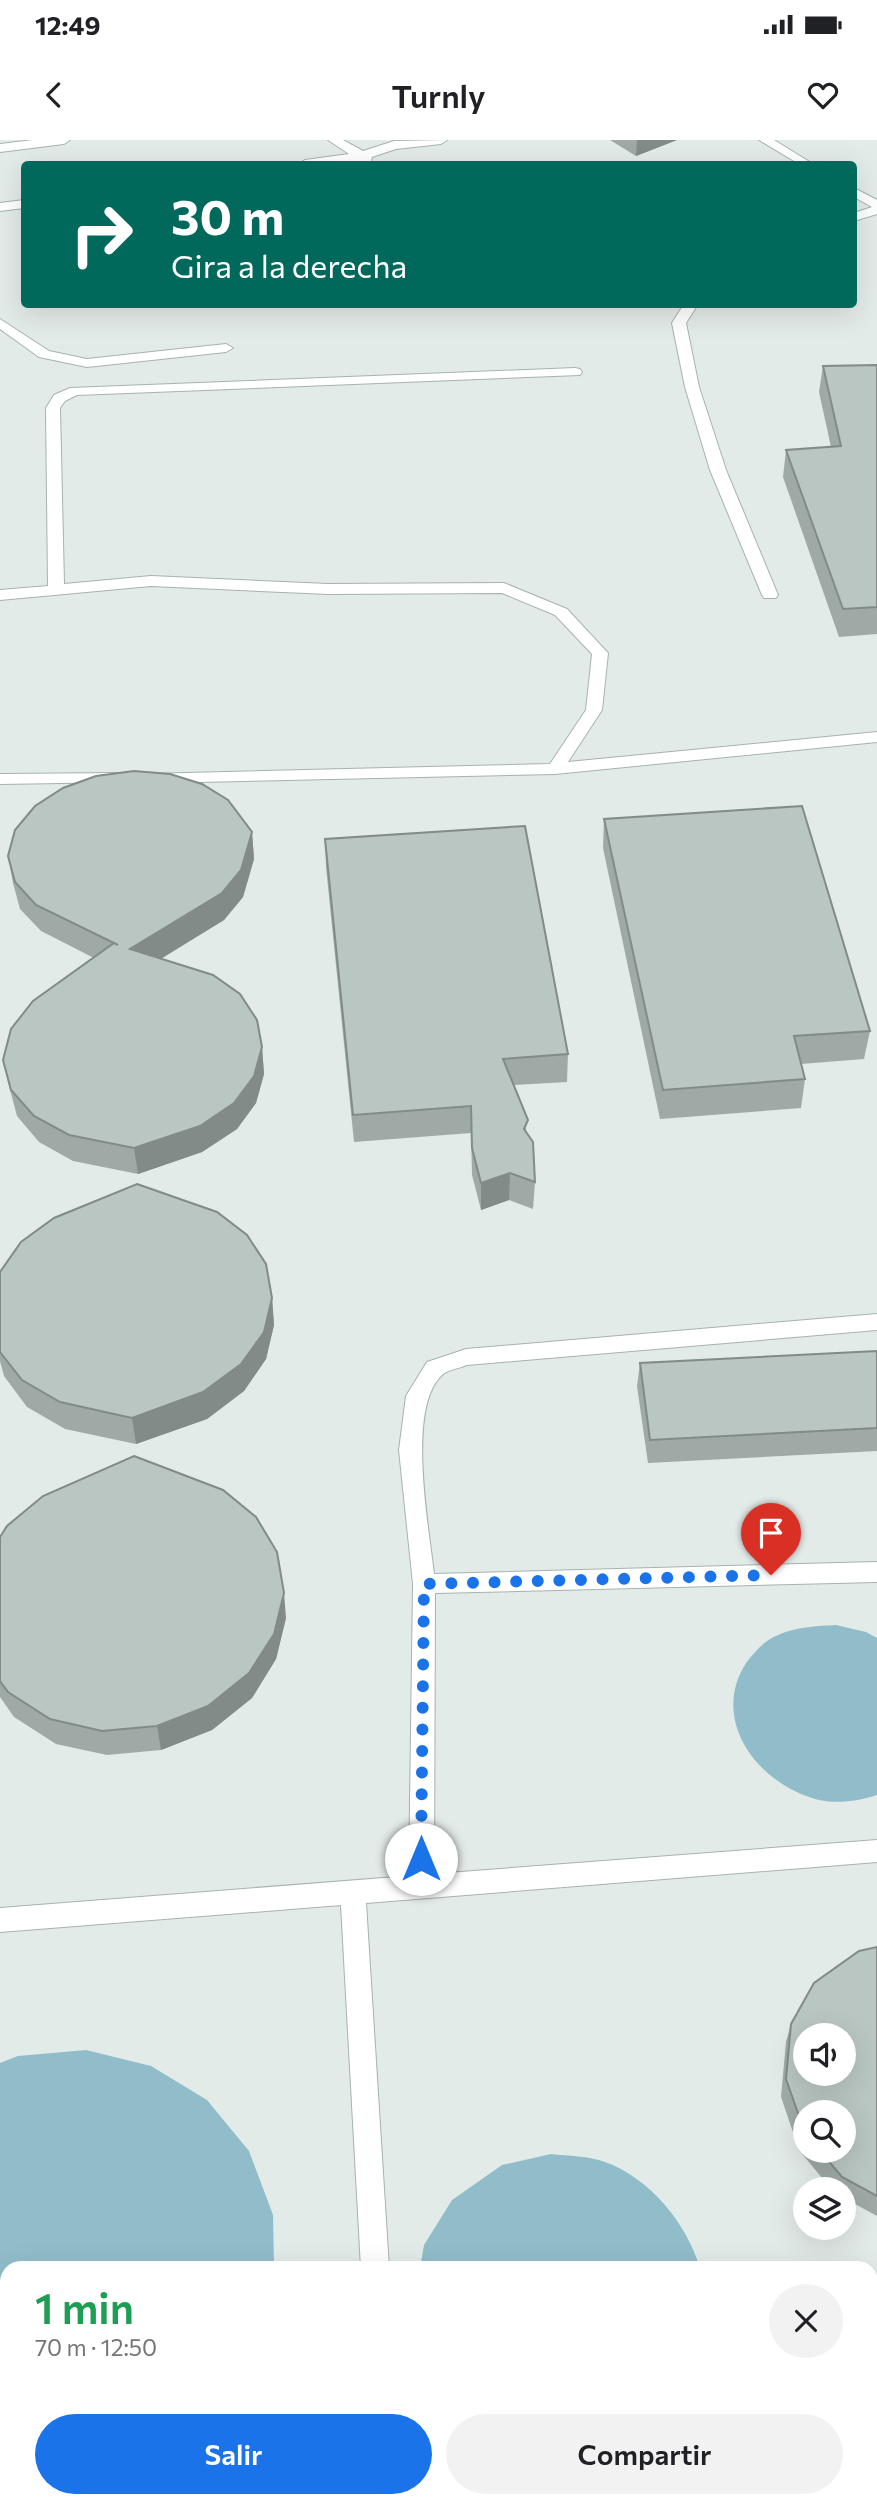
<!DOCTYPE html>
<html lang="es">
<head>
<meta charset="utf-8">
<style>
	:root { --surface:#fff; --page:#f2f2f2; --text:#202124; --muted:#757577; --accent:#1a73e8 }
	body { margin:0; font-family:Commissioner,sans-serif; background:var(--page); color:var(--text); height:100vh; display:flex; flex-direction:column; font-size:26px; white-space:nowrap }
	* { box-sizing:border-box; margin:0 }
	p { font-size:23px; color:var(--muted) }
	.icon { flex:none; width:38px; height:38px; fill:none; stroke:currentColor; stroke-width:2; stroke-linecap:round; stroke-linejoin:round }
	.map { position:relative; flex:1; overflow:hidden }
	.drawer { position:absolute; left:0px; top:2121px; width:878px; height:247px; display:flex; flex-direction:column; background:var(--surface); border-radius:21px 21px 0 0; box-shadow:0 7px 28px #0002 }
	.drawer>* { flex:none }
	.banner { position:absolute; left:21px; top:21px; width:836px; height:147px; border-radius:7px; box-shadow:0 7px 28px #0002; background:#00695c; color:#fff; overflow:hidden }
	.fabs { position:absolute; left:793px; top:1883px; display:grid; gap:14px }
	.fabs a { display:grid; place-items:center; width:63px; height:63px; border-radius:50%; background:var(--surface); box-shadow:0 7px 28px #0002; font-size:35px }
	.pin { position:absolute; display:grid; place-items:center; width:60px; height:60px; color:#fff; margin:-72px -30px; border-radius:50% 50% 50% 0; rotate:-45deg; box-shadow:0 0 7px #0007 }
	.pin .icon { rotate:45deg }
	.me { position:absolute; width:77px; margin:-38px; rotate:0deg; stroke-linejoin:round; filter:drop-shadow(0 0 5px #0008) }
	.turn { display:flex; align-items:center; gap:24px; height:147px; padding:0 35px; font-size:32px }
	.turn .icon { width:91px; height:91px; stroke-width:2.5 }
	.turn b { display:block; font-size:49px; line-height:60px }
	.round { display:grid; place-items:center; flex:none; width:74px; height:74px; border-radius:37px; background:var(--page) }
	.headline { display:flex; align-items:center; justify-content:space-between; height:119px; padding:0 35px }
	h1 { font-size:42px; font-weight:600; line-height:52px; color:#1e9e55 }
	.primary-button { display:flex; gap:14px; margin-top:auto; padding:14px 35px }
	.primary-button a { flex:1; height:80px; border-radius:42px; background:var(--accent); color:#fff; font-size:28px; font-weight:600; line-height:80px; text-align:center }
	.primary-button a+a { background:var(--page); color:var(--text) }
	.status { display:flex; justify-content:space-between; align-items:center; height:49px; padding:0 35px; background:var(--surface); direction:ltr }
	.status svg { height:19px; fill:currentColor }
	header { display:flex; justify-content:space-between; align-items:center; height:91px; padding:0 35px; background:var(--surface); font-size:32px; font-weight:600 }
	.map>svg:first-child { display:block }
</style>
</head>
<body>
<div class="status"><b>12:49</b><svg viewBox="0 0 49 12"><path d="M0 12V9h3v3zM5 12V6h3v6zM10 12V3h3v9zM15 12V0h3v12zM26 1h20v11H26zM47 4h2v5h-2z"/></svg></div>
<header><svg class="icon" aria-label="back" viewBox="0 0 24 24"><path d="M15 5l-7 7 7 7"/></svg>Turnly<svg class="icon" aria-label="heart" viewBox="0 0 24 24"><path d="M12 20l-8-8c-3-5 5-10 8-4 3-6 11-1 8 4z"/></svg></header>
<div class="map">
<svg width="877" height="2367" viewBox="0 0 877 2367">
	<rect width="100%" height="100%" fill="#e3ebe8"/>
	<!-- water -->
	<path fill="#91bdca" d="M836,1485L866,1492L877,1498V1655C859,1661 838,1664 819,1660C759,1645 709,1581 746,1523C754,1512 765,1500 778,1495C796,1487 816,1486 836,1485Z
		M86,1910L151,1926L207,1960L249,2011L273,2075L274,2128H7V2361H97L80,2367H0V1923L18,1916Z
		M551,2014C568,2016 589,2016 605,2022C650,2038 687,2084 700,2128H420L424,2105L452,2060L502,2025Z"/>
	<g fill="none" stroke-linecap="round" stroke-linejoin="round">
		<defs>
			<path id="minor" d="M33,0H70L64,4L0,12V4Z
				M328,0H343L363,11L394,1L447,0L441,4L396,9L372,17L371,21L366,22L299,24L305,20L349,14Z
				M759,0H774L813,24H799Z
				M854,48L877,60V74L854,81V73L872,67L854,57Z
				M24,60V68L0,71V63Z
				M684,164H698L686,183L699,247L726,330L778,455L776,458H764L762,455L710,330L685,247L672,183Z
				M0,179L49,211L87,219L226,204L233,208L226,212L87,227L39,217L0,189Z
				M575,228L580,229L582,232L580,235L77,255L65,261L60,268L64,444L151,436L328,444L504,443L567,469L608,513L602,570L568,622L877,592V602L555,634L153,643L144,638L147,634L550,624L586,570L592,514L555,475L502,453L328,454L151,446L0,460V450L48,446L46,268L54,255L70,248Z
				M117,633L126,638L123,642L0,644V634Z
				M877,1174V1190L467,1225C460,1228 447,1230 442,1235C406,1268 429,1388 434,1434L877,1422V1442L435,1453L434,1734L877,1700V1722L366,1763L389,2128H361L341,1765L0,1792V1768L409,1736L413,1444L399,1310L406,1256L427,1222L466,1209Z
				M374,2361H403L405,2367H375Z"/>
		</defs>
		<!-- minor casing -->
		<use href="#minor" stroke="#a6b3af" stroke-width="2"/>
		<!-- minor -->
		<use href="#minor" fill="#fff" fill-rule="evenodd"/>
	</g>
	<!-- wall -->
	<path fill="#9faaa7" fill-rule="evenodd" d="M610,0H677L636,16Z
		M877,225V494L839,497L783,337L786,310L831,307L819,252L823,226Z
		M604,679L870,891L864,919L801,924L805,939L801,968L660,979L603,708Z
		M252,692L254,719L243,757L224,780L161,819L262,907L264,934L256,963L237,989L202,1012L138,1034L73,1021L39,1002L17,976L9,946L3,920L94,818L41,791L20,769L13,743L8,716Z
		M325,699L568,914L567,942L514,945L527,993L535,1042L533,1069L509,1060L481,1070L472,1035L471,993L354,1002L326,727Z
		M0,1132L272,1158L274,1185L266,1219L244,1251L207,1279L136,1304L65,1289L27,1267L4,1236L0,1221Z
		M877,1211V1311L648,1323L637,1246L640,1223Z
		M0,1397L286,1478L276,1519L252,1558L212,1590L161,1610L107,1615L56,1604L14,1577L0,1557Z
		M877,1807V2076L844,2058V2049H831L799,2010L781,1957L786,1902L791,1884ZM805,1972L844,2011H805Z
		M852,2361H872L877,2367H854Z"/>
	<!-- shaded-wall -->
	<path fill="#828b88" d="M637,0H677L636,16Z
		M252,692L254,719L243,757L224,780L134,835L130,809Z
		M262,907L264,934L256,963L237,989L202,1012L138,1034L134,1008Z
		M510,1033L509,1060L481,1070V1043Z
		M272,1158L274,1185L266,1219L244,1251L207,1279L136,1304L132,1278Z
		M284,1453L286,1478L276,1519L252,1558L212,1590L161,1610L157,1586Z"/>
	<!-- building -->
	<path fill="#b9c6c2" stroke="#828b88" stroke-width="2" fill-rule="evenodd" d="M877,225V467L843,469L786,310L841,306L823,226Z
		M134,631L170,634L202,644L228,660L252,692L241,730L222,753L130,809L213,835L240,854L257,880L262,907L254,936L234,963L200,986L134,1008L69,995L34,976L11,950L3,920L11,889L33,861L114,803L118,805L36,765L15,742L8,716L15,690L35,666L63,648L96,636Z
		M802,666L870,891L794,896L805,939L663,950L604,679Z
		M525,686L568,914L503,919L528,980L524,989L533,1002L535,1042L510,1033L481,1043L472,1008L471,966L353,975L325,699Z
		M137,1044L217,1072L247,1095L266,1124L272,1158L264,1192L241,1224L203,1252L132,1278L60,1262L22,1240L0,1212V1132L21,1102L54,1078Z
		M877,1211V1288L650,1300L640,1223Z
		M134,1316L223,1350L256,1377L277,1412L284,1453L274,1494L249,1533L208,1566L157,1586L102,1591L50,1579L8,1552L0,1541V1397L7,1386L43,1356Z
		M877,1807V2056L842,2037L820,2011H844V1972H805V1993L786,1939L791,1884L814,1843L859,1811ZM805,1895H844V1934H805Z
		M877,2194V2367H867L865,2361H872V2204Z"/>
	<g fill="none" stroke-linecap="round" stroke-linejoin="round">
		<!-- route -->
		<path stroke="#1a73e8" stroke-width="12" stroke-dasharray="0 21.6" d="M421,1719L424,1444L771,1435"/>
	</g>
</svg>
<div class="fabs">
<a><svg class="icon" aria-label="sound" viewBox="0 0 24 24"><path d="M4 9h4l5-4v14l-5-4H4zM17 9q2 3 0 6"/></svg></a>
<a><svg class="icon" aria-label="search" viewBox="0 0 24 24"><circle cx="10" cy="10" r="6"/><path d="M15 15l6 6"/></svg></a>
<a><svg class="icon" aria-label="layers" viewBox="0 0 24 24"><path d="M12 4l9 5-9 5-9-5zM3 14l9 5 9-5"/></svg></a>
</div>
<div class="pin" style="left:771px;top:1435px;background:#d93025"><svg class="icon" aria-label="arrive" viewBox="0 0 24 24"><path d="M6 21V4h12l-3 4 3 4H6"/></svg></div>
<svg class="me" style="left:421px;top:1719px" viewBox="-20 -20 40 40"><circle r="19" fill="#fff"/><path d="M0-13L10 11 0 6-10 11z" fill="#1a73e8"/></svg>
<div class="banner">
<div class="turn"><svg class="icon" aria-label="right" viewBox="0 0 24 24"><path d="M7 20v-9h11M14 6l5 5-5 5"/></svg><div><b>30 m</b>Gira a la derecha</div></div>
</div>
<section class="drawer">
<div class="headline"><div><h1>1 min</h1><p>70 m · 12:50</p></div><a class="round"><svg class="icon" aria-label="close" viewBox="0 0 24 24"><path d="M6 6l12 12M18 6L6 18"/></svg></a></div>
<div class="primary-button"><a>Salir</a><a>Compartir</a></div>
</section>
</div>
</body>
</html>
